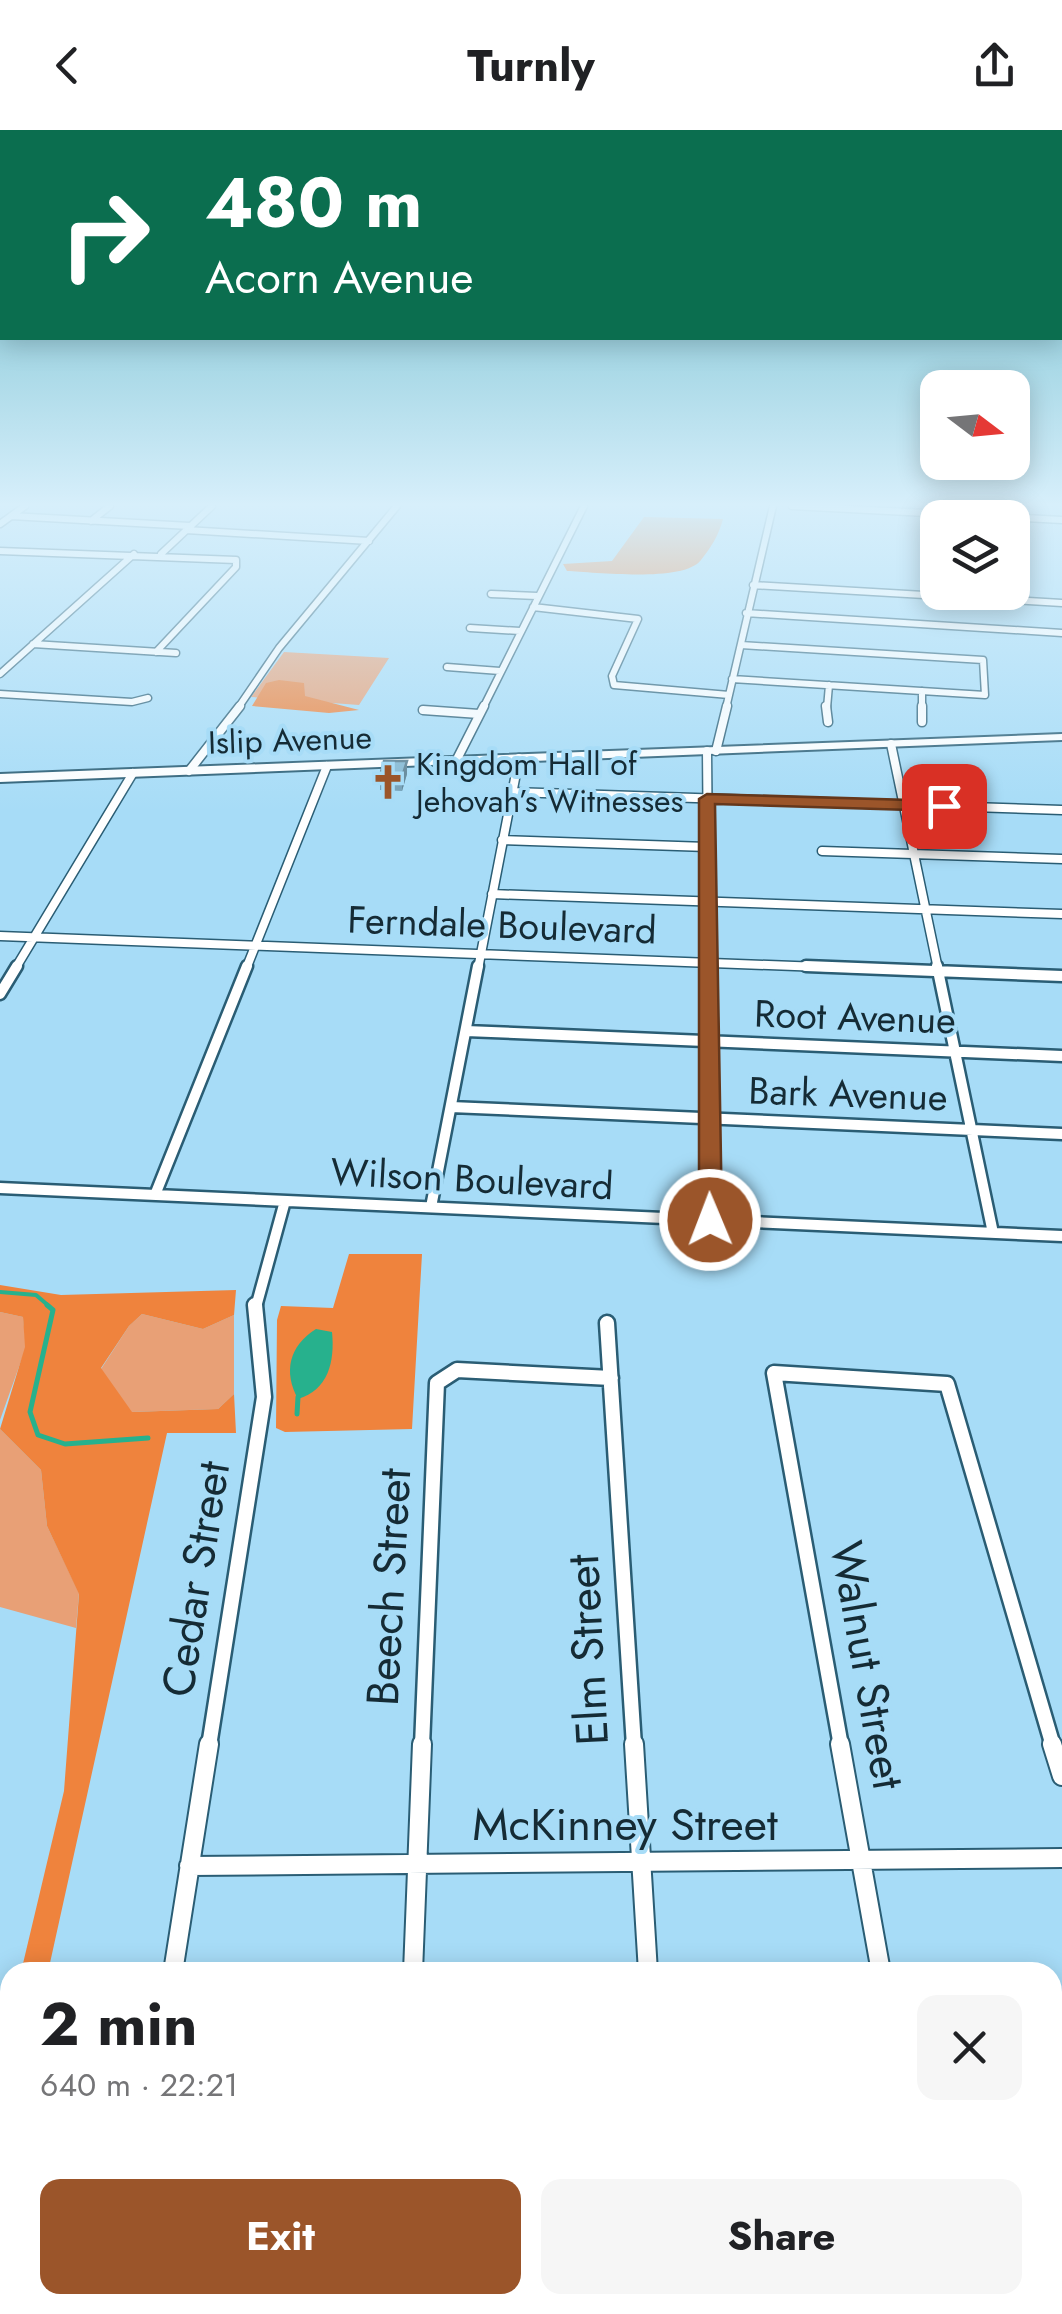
<!DOCTYPE html>
<html lang="en">
<head>
<meta charset="utf-8">
<style>
	:root { --surface:#fff; --page:#f6f6f6; --text:#202124; --muted:#757577; --accent:#9b552a }
	body { margin:0; font-family:Jost,sans-serif; background:var(--page); color:var(--text); height:100vh; display:flex; flex-direction:column; font-size:38px; white-space:nowrap }
	* { box-sizing:border-box; margin:0 }
	p { font-size:32px; color:var(--muted) }
	.icon { flex:none; width:55px; height:55px; fill:none; stroke:currentColor; stroke-width:2; stroke-linecap:round; stroke-linejoin:round }
	.map { position:relative; flex:1; overflow:hidden }
	.sheet { position:absolute; left:0px; top:1832px; width:1062px; height:352px; display:flex; flex-direction:column; background:var(--surface); border-radius:30px 30px 0 0; box-shadow:0 5px 25px #0003 }
	.sheet>* { flex:none }
	.banner { position:absolute; left:0px; top:0px; width:1062px; height:210px; box-shadow:0 5px 25px #0003; background:#0b6e4f; color:#fff; overflow:hidden }
	.needle { width:65px; rotate:106deg }
	.controls { position:absolute; left:920px; top:240px; display:grid; gap:20px }
	.controls a { display:grid; place-items:center; width:110px; height:110px; border-radius:20px; background:var(--surface); box-shadow:0 5px 25px #0003; font-size:50px }
	.pin { position:absolute; display:grid; place-items:center; width:85px; height:85px; color:#fff; margin:-42px; border-radius:20px; box-shadow:0 5px 15px #0006 }
	.me { position:absolute; width:110px; margin:-55px; rotate:359deg; stroke-linejoin:round; filter:drop-shadow(0 0 8px #0008) }
	.turn { display:flex; align-items:center; gap:35px; height:210px; padding:0 40px; font-size:45px }
	.turn .icon { width:130px; height:130px; stroke-width:2.5 }
	.turn b { display:block; font-size:70px; line-height:85px }
	.round { display:grid; place-items:center; flex:none; width:105px; height:105px; border-radius:20px; background:var(--page) }
	.head { display:flex; align-items:center; justify-content:space-between; height:170px; padding:0 40px }
	h1 { font-size:60px; font-weight:700; line-height:75px }
	.button { display:flex; gap:20px; margin-top:auto; padding:20px 40px }
	.button a { flex:1; height:115px; border-radius:20px; background:var(--accent); color:#fff; font-size:40px; font-weight:700; line-height:115px; text-align:center }
	.button a+a { background:var(--page); color:var(--text) }
	header { display:flex; justify-content:space-between; align-items:center; height:130px; padding:0 40px; background:var(--surface); font-size:45px; font-weight:700 }
	.map>svg:first-child { display:block }
</style>
</head>
<body>
<header><svg class="icon" aria-label="back" viewBox="0 0 24 24"><path d="M15 5l-7 7 7 7"/></svg>Turnly<svg class="icon" aria-label="share" viewBox="0 0 24 24"><path d="M12 15V3M7 8l5-5 5 5M5 13v7h14v-7"/></svg></header>
<div class="map">
<svg width="1062" height="2184" viewBox="0 0 1062 2184">
	<rect width="100%" height="100%" fill="#a7dcf7"/>
	<!-- green -->
	<path fill="#e8a076" d="M284,522L389,528L359,575L251,567Z
		M0,1182L23,1187L26,1217L0,1290Z
		M142,1184L203,1199L234,1185V1264L218,1279L131,1282L101,1239L129,1196Z
		M0,1299L41,1340L47,1396L79,1463L76,1498L0,1477Z"/>
	<!-- forest -->
	<path fill="#ef833d" d="M644,387L723,389C718,407 711,417 701,430C684,453 594,442 567,441L563,434L612,431Z
		M279,550L304,553L305,566L359,580L329,583L252,576L266,553Z
		M349,1124H422L412,1299L285,1302L276,1298L277,1190L281,1176L333,1178Z
		M0,1155L61,1165L236,1160L234,1185L203,1199L142,1184L129,1196L101,1238L132,1282L218,1279L234,1264L236,1303H167L48,1842H21L64,1661L79,1464L47,1396L41,1340L0,1299L25,1217L23,1187L0,1182Z
		M10,1891V2014L0,2060V1934Z"/>
	<!-- water -->
	<path fill="#27b18d" d="M316,1199L332,1202C335,1232 328,1260 298,1269C283,1242 289,1216 316,1199Z"/>
	<g fill="none" stroke-linecap="round" stroke-linejoin="round">
		<!-- stream-far1 -->
		<path stroke="#27b18d" stroke-width="4" d="M0,1162L36,1165L50,1177"/>
		<!-- stream -->
		<path stroke="#27b18d" stroke-width="5" d="M47,1175L53,1180L30,1282L38,1305L65,1314L148,1308
			M297,1284L298,1267"/>
		<defs>
			<path id="street-far4" d="M792,376L1062,390
				M11,386L190,396
				M91,391L110,376
				M0,394L25,376
				M186,400L369,411
				M0,421L236,430V437L156,522
				M161,424L212,376
				M753,455L1062,473
				M491,464L537,466
				M533,477L638,489L612,546L614,555L729,565
				M746,483L1062,503
				M470,498L520,501
				M33,514L176,523
				M447,537L500,541
				M0,544L134,424
				M732,549L985,565L983,530L741,515
				M922,561V578
				M0,564L132,572L148,568
				M238,578L279,518L397,376
				M483,578L584,376
				M726,578L773,376
				M827,578L829,555"/>
			<path id="street-far3" d="M826,576L828,592
				M922,576V592
				M423,580L479,584
				M891,614L938,839
				M707,621L709,839
				M716,621L727,576
				M456,631L484,576
				M189,641L240,576
				M512,662L1062,680
				M502,710L707,717
				M822,721L1062,729
				M492,764L1062,784
				M0,806L873,839
				M15,839L133,643
				M246,839L327,636
				M478,839L519,628"/>
			<path id="street-far2" d="M709,836L711,1090
				M806,836L1062,846
				M937,836L993,1103
				M0,864L17,836
				M466,901L1062,926
				M451,977L1062,1004
				M0,1058L1062,1106
				M155,1065L247,836
				M431,1077L478,836
				M256,1177L285,1071"/>
			<path id="street-far1" d="M607,1193L634,1616
				M209,1616L264,1267L255,1175
				M422,1616L437,1253L457,1240L611,1248
				M841,1616L774,1243L947,1254L1053,1616"/>
			<path id="street" d="M634,1614L648,1842
				M840,1614L881,1842
				M1052,1614L1062,1646
				M189,1736L1062,1728
				M173,1842L209,1614
				M413,1842L422,1614
				M404,2175V2184
				M673,2175V2184
				M938,2175L940,2184
				M120,2184L121,2175"/>
			<path id="primary" d="M1062,604V610L0,652V644Z"/>
		</defs>
		<!-- street-far4 casing -->
		<use href="#street-far4" stroke="#2a5d74" stroke-width="9"/>
		<!-- street-far3 casing -->
		<use href="#street-far3" stroke="#2a5d74" stroke-width="11"/>
		<!-- street-far2 casing -->
		<use href="#street-far2" stroke="#2a5d74" stroke-width="15"/>
		<!-- street-far1 casing -->
		<use href="#street-far1" stroke="#2a5d74" stroke-width="19"/>
		<!-- street casing -->
		<use href="#street" stroke="#2a5d74" stroke-width="22"/>
		<!-- primary casing -->
		<use href="#primary" stroke="#2a5d74" stroke-width="4"/>
		<!-- street-far4 -->
		<use href="#street-far4" stroke="#fff" stroke-width="6"/>
		<!-- street-far3 -->
		<use href="#street-far3" stroke="#fff" stroke-width="8"/>
		<!-- street-far2 -->
		<use href="#street-far2" stroke="#fff" stroke-width="10"/>
		<!-- street-far1 -->
		<use href="#street-far1" stroke="#fff" stroke-width="14"/>
		<!-- street -->
		<use href="#street" stroke="#fff" stroke-width="18"/>
		<!-- primary -->
		<use href="#primary" fill="#fff" fill-rule="evenodd"/>
	</g>
	<!-- wall -->
	<path fill="#729eb5" d="M407,644L402,661L380,660V646Z"/>
	<!-- shaded-wall -->
	<path fill="#5c8193" d="M407,631V644L402,661V647Z"/>
	<!-- building -->
	<path fill="#84b8d2" stroke="#5c8193" stroke-width="2.5" d="M384,631H407L402,647L380,646Z"/>
	<!-- sky -->
	<linearGradient id="sky" x2="0" y2="1"><stop stop-color="#5bb3c4"/><stop offset="0.55" stop-color="#d7effb"/><stop offset="1" stop-color="#d7effb" stop-opacity="0"/></linearGradient>
	<rect width="1062" height="681" fill="url(#sky)"/>
	<!-- route -->
	<path fill="#9b552a" stroke="#65371b" stroke-width="2.5" d="M707,664L944,671L951,676L944,681L715,674L722,1090L710,1097L699,1090V669Z"/>
	<!-- icons -->
	<defs>
		<symbol id="church-bare" viewBox="-9 -9 18 18"><path d="M-1.2-6h2.4v3.5h3.3v2.4h-3.3V6h-2.4V-.1h-3.3v-2.4h3.3Z" fill="#9b552a" stroke="#a7dcf7" stroke-width="2.5" paint-order="stroke"/></symbol>
	</defs>
	<g fill-rule="evenodd">
		<use href="#church-bare" x="363" y="627" width="50" height="50"/>
	</g>
	<g text-anchor="middle" stroke-width="8" stroke-linejoin="round" paint-order="stroke">
		<!-- far-street labels -->
		<g font-size="32" fill="#152b35" stroke="#a7dcf7">
			<text transform="translate(290 610) rotate(-2)" y="11">Islip Avenue</text>
		</g>
		<!-- far-poi labels -->
		<g font-size="32" fill="#152b35" stroke="#a7dcf7" text-anchor="start">
			<text x="416" y="645">Kingdom Hall of<tspan x="416" dy="37">Jehovah’s Witnesses</tspan></text>
		</g>
		<!-- street labels -->
		<g font-size="38" fill="#152b35" stroke="#a7dcf7">
			<text transform="translate(502 795) rotate(2)" y="13">Ferndale Boulevard</text>
			<text transform="translate(855 887) rotate(2)" y="13">Root Avenue</text>
			<text transform="translate(848 964) rotate(2)" y="13">Bark Avenue</text>
			<text transform="translate(472 1049) rotate(3)" y="13">Wilson Boulevard</text>
		</g>
		<!-- near-street labels -->
		<g font-size="45" fill="#152b35" stroke="#a7dcf7">
			<text transform="translate(195 1449) rotate(-81)" y="16">Cedar Street</text>
			<text transform="translate(388 1457) rotate(-87)" y="16">Beech Street</text>
			<text transform="translate(587 1520) rotate(-93)" y="16">Elm Street</text>
			<text transform="translate(868 1535) rotate(80)" y="16">Walnut Street</text>
			<text x="625" y="1710">McKinney Street</text>
		</g>
	</g>
</svg>
<div class="controls">
<a><svg class="needle" viewBox="-14 -14 28 28"><path d="M0-13l5 13h-10z" fill="#e53935"/><path d="M0 13l5-13h-10z" fill="#757577"/></svg></a>
<a><svg class="icon" aria-label="layers" viewBox="0 0 24 24"><path d="M12 4l9 5-9 5-9-5zM3 14l9 5 9-5"/></svg></a>
</div>
<div class="pin" style="left:944px;top:676px;background:#d93025"><svg class="icon" aria-label="arrive" viewBox="0 0 24 24"><path d="M6 21V4h12l-3 4 3 4H6"/></svg></div>
<svg class="me" style="left:710px;top:1090px" viewBox="-20 -20 40 40"><circle r="17" fill="#9b552a" stroke="#fff" stroke-width="3"/><path d="M0-11L8 9 0 5-8 9z" fill="#fff"/></svg>
<div class="banner">
<div class="turn"><svg class="icon" aria-label="right" viewBox="0 0 24 24"><path d="M7 20v-9h11M14 6l5 5-5 5"/></svg><div><b>480 m</b>Acorn Avenue</div></div>
</div>
<section class="sheet">
<div class="head"><div><h1>2 min</h1><p>640 m · 22:21</p></div><a class="round"><svg class="icon" aria-label="close" viewBox="0 0 24 24"><path d="M6 6l12 12M18 6L6 18"/></svg></a></div>
<div class="button"><a>Exit</a><a>Share</a></div>
</section>
</div>
</body>
</html>
